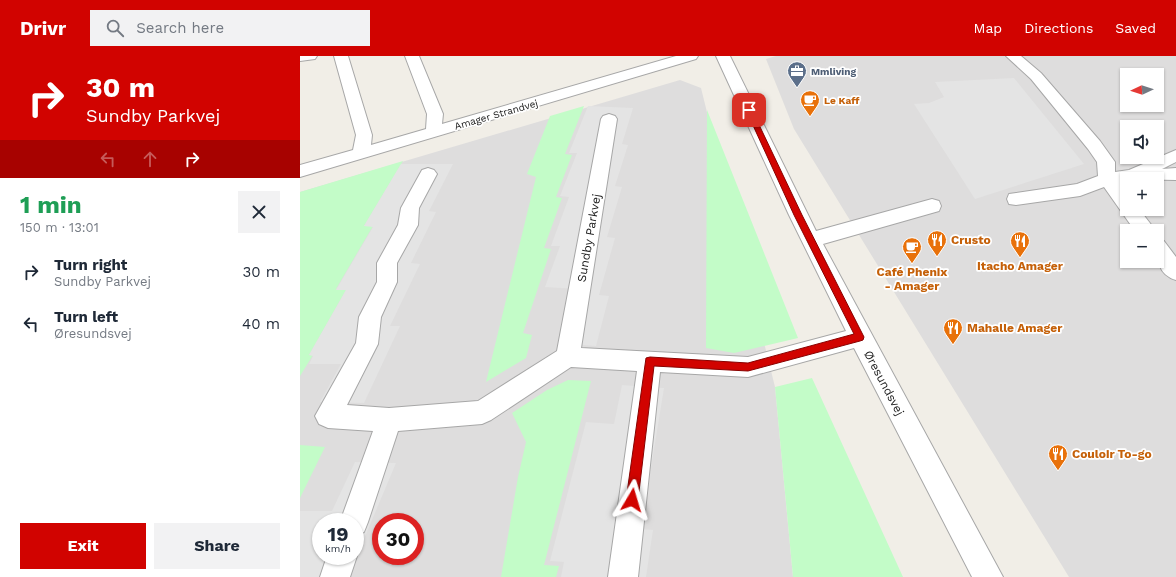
<!DOCTYPE html>
<html lang="en">
<head>
<meta charset="utf-8">
<style>
	:root { --surface:#fff; --page:#f2f2f3; --text:#1f2937; --muted:#747a83; --accent:#d10300 }
	body { margin:0; font-family:"Work Sans",sans-serif; background:var(--page); color:var(--text); height:100vh; display:flex; flex-direction:column; font-size:15px; white-space:nowrap }
	* { box-sizing:border-box; margin:0 }
	p { font-size:13px; color:var(--muted) }
	.icon { flex:none; width:22px; height:22px; fill:none; stroke:currentColor; stroke-width:2; stroke-linecap:round; stroke-linejoin:round }
	.map { position:relative; flex:1; overflow:hidden }
	.sheet { display:flex; flex-direction:column; background:var(--surface); width:300px }
	.sheet>* { flex:none }
	.top-card { background:#d10300; color:#fff; overflow:hidden }
	.needle { width:26px; rotate:266deg }
	.controls { position:absolute; left:820px; top:12px; display:grid; gap:8px }
	.controls a { display:grid; place-items:center; width:44px; height:44px; border-radius:0px; background:var(--surface); box-shadow:0 1px 3px #0004; font-size:20px }
	.speed { position:absolute; left:12px; top:457px; display:flex; gap:8px; font-size:20px; font-weight:700; text-align:center }
	.speed>* { display:grid; place-content:center; width:52px; height:52px; border-radius:50%; background:var(--surface); box-shadow:0 1px 3px #0004; line-height:1 }
	.speed small { font-size:10px; font-weight:400 }
	.speed .limit { border:6px solid #d22; background:#fff; color:#111 }
	.pin { position:absolute; display:grid; place-items:center; width:34px; height:34px; color:#fff; margin:-17px; border-radius:8px; box-shadow:0 2px 6px #0006 }
	.me { position:absolute; width:44px; margin:-22px; rotate:7deg; stroke-linejoin:round; filter:drop-shadow(0 0 3px #0008) }
	.turn { display:flex; align-items:center; gap:14px; height:84px; padding:0 20px; font-size:18px }
	.turn .icon { width:52px; height:52px; stroke-width:2.5 }
	.turn b { display:block; font-size:28px; line-height:34px }
	.lanes { display:flex; align-items:center; height:38px; padding:0 20px; background:#0003; justify-content:center; gap:20px; direction:ltr }
	.lanes .off { opacity:.35 }
	.round { display:grid; place-items:center; flex:none; width:42px; height:42px; border-radius:0px; background:var(--page) }
	.summary { display:flex; align-items:center; justify-content:space-between; height:68px; padding:0 20px }
	h1 { font-size:24px; font-weight:700; line-height:30px; color:#1e9e55 }
	.cta { display:flex; gap:8px; margin-top:auto; padding:8px 20px }
	.cta a { flex:1; height:46px; border-radius:0px; background:var(--accent); color:#fff; font-size:16px; font-weight:700; line-height:46px; text-align:center }
	.cta a+a { background:var(--page); color:var(--text) }
	ul { padding:0; list-style:none }
	li { display:flex; align-items:center; gap:12px; height:52px; padding:0 20px }
	li div { flex:1 }
	li b { display:block; font-size:15px }
	li em { font-style:normal }
	header { display:flex; align-items:center; gap:24px; box-sizing:border-box; height:56px; padding:0 20px; background:var(--accent); color:#fff }
	header strong { font-size:19px }
	nav { display:flex; gap:22px; margin-inline-start:auto; font-size:14px }
	.search { width:280px; height:36px; background:var(--page); display:flex; align-items:center; gap:10px; box-sizing:border-box; padding:0 14px; border-radius:0px; color:var(--muted); font-size:15px }
	main { display:flex; flex:1; min-height:0 }
	.map>svg:first-child { display:block }
</style>
</head>
<body>
<header>
<strong>Drivr</strong>
<div class="search"><svg class="icon" aria-label="search" viewBox="0 0 24 24"><circle cx="10" cy="10" r="6"/><path d="M15 15l6 6"/></svg>Search here</div>
<nav><a>Map</a><a>Directions</a><a>Saved</a></nav>
</header>
<main>
<section class="sheet">
<div class="top-card">
<div class="turn"><svg class="icon" aria-label="right" viewBox="0 0 24 24"><path d="M7 20v-9h11M14 6l5 5-5 5"/></svg><div><b>30 m</b>Sundby Parkvej</div></div>
<div class="lanes"><svg class="icon off" aria-label="left" viewBox="0 0 24 24"><path d="M17 20v-9H6M10 6l-5 5 5 5"/></svg><svg class="icon off" aria-label="ahead" viewBox="0 0 24 24"><path d="M12 20V5M6 11l6-6 6 6"/></svg><svg class="icon" aria-label="right" viewBox="0 0 24 24"><path d="M7 20v-9h11M14 6l5 5-5 5"/></svg></div>
</div>
<div class="summary"><div><h1>1 min</h1><p>150 m · 13:01</p></div><a class="round"><svg class="icon" aria-label="close" viewBox="0 0 24 24"><path d="M6 6l12 12M18 6L6 18"/></svg></a></div>
<ul>
<li><svg class="icon" aria-label="right" viewBox="0 0 24 24"><path d="M7 20v-9h11M14 6l5 5-5 5"/></svg><div><b>Turn right</b><p>Sundby Parkvej</p></div><em>30 m</em></li>
<li><svg class="icon" aria-label="left" viewBox="0 0 24 24"><path d="M17 20v-9H6M10 6l-5 5 5 5"/></svg><div><b>Turn left</b><p>Øresundsvej</p></div><em>40 m</em></li>
</ul>
<div class="cta"><a>Exit</a><a>Share</a></div>
</section>
<div class="map">
<svg width="876" height="521" viewBox="0 0 876 521">
	<rect width="100%" height="100%" fill="#f1eee7"/>
	<!-- residential -->
	<path fill="#dedddd" fill-rule="evenodd" d="M476,0H876V521H769L494,73L466,3ZM827,19H857V49H827ZM827,71H857V101H827ZM827,123H857V153H827ZM827,175H857V205H827Z
		M380,24L401,32L475,331L493,521H0V136ZM21,466H55V500H21ZM81,466H115V500H81Z"/>
	<!-- park -->
	<path fill="#c3fcc8" d="M284,50L265,98L272,99L256,141L262,142L244,192L251,193L223,277L232,279L226,302L186,326L236,121L227,118L250,60Z
		M407,54L498,282L434,297L406,292Z
		M103,105L64,170H73L36,233L46,234L9,299H13L0,320V136Z
		M512,322L603,521H493L475,331Z
		M268,324L291,325L244,509L259,510L256,521H201L218,421L226,386L212,357L247,334Z
		M0,389L25,391L0,442Z"/>
	<!-- parking -->
	<path fill="#e4e4e4" fill-rule="evenodd" d="M714,22L784,108L675,143L614,48L629,47L644,41L635,26Z
		M288,50L333,52L322,88L328,89L315,130L322,131L307,181L315,182L299,239L309,240L296,290L260,287L277,233L245,231L260,190H251L269,141L260,140L277,97H269Z
		M101,108H153L129,155L136,156L111,207L120,208L90,270H100L64,347L20,346L41,308H9L13,300L9,299L46,234H36L73,171L64,170Z
		M322,329L364,332L341,473L353,474L346,521H261L264,506L250,505L286,366L314,368Z
		M55,406L96,407L48,521H0V455H32ZM21,466H55V500H21Z"/>
	<g fill="none" stroke-linecap="round" stroke-linejoin="round">
		<defs>
			<path id="minor" d="M0,0H17L15,3L0,5Z
				M34,0H48L72,79L71,89L126,73L127,58L105,0H119L143,58L142,68L376,0H398L396,3L0,121V109L53,94L56,79Z
				M416,0H430L516,175L632,143L639,145L641,150L639,155L523,188L703,521H672L554,292L448,321L360,316L338,521H308L337,315L271,311L191,364L182,368L98,375L68,466L64,476L55,480V466H40L73,375L28,372L19,368L15,360L56,287L59,261L77,226V207L98,169L101,152L122,114L128,112L134,114L137,118L119,152L118,169L97,207V226L81,261L78,288L47,349L89,352L178,345L257,295L301,63L303,60L309,58L315,60L317,63L281,292L448,301L546,275L489,159Z
				M706,0H721L741,17L800,85L815,106V116L829,114L876,94V106L862,113L876,112V124L827,123V126L820,127L827,137V153H839L856,175H835L804,131L780,140L716,149L709,148L707,143L709,138L777,128L798,120L797,106L788,93L731,23Z
				M857,183L864,185L876,201V224C856,218 857,200 857,183Z
				M55,496L57,500L50,521H20L27,500H55Z"/>
		</defs>
		<!-- minor casing -->
		<use href="#minor" stroke="#a7a7a7" stroke-width="2"/>
		<!-- minor -->
		<use href="#minor" fill="#fff" fill-rule="evenodd"/>
	</g>
	<!-- route -->
	<path fill="#d10300" stroke="#880200" d="M449,52L452,54L502,159L564,281L563,284L560,285L448,315L354,310L338,444L336,448L332,450L328,448L326,444L346,302L350,301L448,307L554,278L494,159L446,54Z"/>
	<!-- icons -->
	<defs>
		<symbol id="office-pin" viewBox="-11 -11 22 30"><path d="M0 17L-7.5 6A9.5 9.5 0 1 1 7.5 6Z" fill="#5c6f8a" stroke="#fff"/><path d="M-6-3h4V-5.5h4V-3h4V5H-6ZM-1-4.5V-3h2v-1.5ZM-6 0V1H6V0Z" fill="#fff"/></symbol>
		<symbol id="cafe-pin" viewBox="-11 -11 22 30"><path d="M0 17L-7.5 6A9.5 9.5 0 1 1 7.5 6Z" fill="#e8710a" stroke="#fff"/><path d="M-5.5-4.5H6V0H3Q3 3.5 0 3.5H-2.5Q-5.5 3.5-5.5 0ZM3-3.2v2h1.7v-2ZM-6 4.5H4V6H-6Z" fill="#fff"/></symbol>
		<symbol id="restaurant-pin" viewBox="-11 -11 22 30"><path d="M0 17L-7.5 6A9.5 9.5 0 1 1 7.5 6Z" fill="#e8710a" stroke="#fff"/><path d="M-5-6h1v4h1v-4h1v4h1v-4h1v5L-1.5 .5V6h-2V.5L-5-1ZM5-6V6H3V1.5H1.5Q1.5-4 5-6Z" fill="#fff"/></symbol>
	</defs>
	<g fill-rule="evenodd">
		<use href="#office-pin" x="486" y="4" width="22" height="30"/>
		<use href="#cafe-pin" x="499" y="33" width="22" height="30"/>
		<use href="#restaurant-pin" x="626" y="173" width="22" height="30"/>
		<use href="#restaurant-pin" x="709" y="174" width="22" height="30"/>
		<use href="#cafe-pin" x="601" y="180" width="22" height="30"/>
		<use href="#restaurant-pin" x="642" y="261" width="22" height="30"/>
		<use href="#restaurant-pin" x="747" y="387" width="22" height="30"/>
	</g>
	<g text-anchor="middle" stroke-width="3.5" stroke-linejoin="round" paint-order="stroke">
		<!-- far-service labels -->
		<g font-size="10" font-weight="bold" fill="#4e5e75" stroke="#fff" text-anchor="start">
			<text x="511" y="19">Mmliving</text>
		</g>
		<!-- far-food labels -->
		<g font-size="10" font-weight="bold" fill="#c56008" stroke="#fff" text-anchor="start">
			<text x="524" y="48">Le Kaff</text>
		</g>
		<!-- far-street labels -->
		<g font-size="10" fill="#202020" stroke="#fff">
			<text transform="translate(196 58) rotate(-16)" y="4">Amager Strandvej</text>
		</g>
		<!-- street labels -->
		<g font-size="12" fill="#202020" stroke="#fff">
			<text transform="translate(289 182) rotate(-80)" y="4">Sundby Parkvej</text>
			<text transform="translate(584 327) rotate(62)" y="4">Øresundsvej</text>
		</g>
		<!-- food labels -->
		<g font-size="12" font-weight="bold" fill="#c56008" stroke="#fff" text-anchor="start">
			<text x="651" y="188">Crusto</text>
			<text x="720" y="214" text-anchor="middle">Itacho Amager</text>
			<text x="612" y="220" text-anchor="middle">Café Phenix<tspan x="612" dy="14">- Amager</tspan></text>
			<text x="667" y="276">Mahalle Amager</text>
			<text x="772" y="402">Couloir To-go</text>
		</g>
	</g>
</svg>
<div class="controls">
<a><svg class="needle" viewBox="-14 -14 28 28"><path d="M0-13l5 13h-10z" fill="#e53935"/><path d="M0 13l5-13h-10z" fill="#747a83"/></svg></a>
<a><svg class="icon" aria-label="sound" viewBox="0 0 24 24"><path d="M4 9h4l5-4v14l-5-4H4zM17 9q2 3 0 6"/></svg></a>
<a>+</a>
<a>−</a>
</div>
<div class="speed"><div>19<small>km/h</small></div><div class="limit">30</div></div>
<div class="pin" style="left:449px;top:54px;background:#d93025"><svg class="icon" aria-label="arrive" viewBox="0 0 24 24"><path d="M6 21V4h12l-3 4 3 4H6"/></svg></div>
<svg class="me" style="left:332px;top:444px" viewBox="-20 -20 40 40"><path d="M0-17L14 15 0 8-14 15z" fill="#d10300" stroke="#fff" stroke-width="4"/></svg>
</div>
</main>
</body>
</html>
